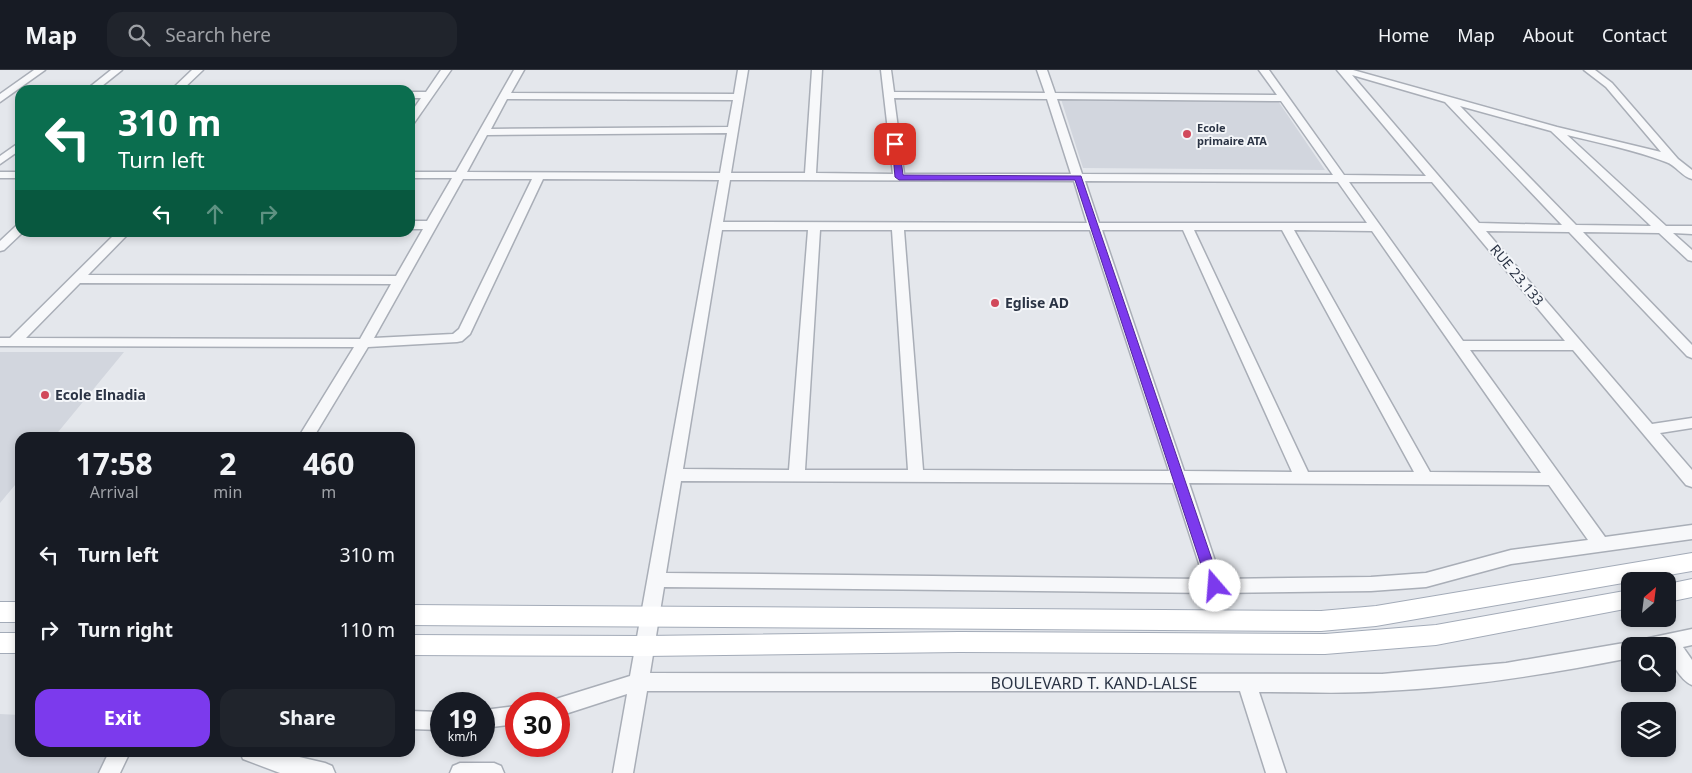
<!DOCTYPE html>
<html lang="en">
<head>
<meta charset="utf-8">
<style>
	:root { --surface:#171b24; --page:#20242c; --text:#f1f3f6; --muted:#9ea1a6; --line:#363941; --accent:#7c3aed }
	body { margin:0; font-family:"Noto Sans",sans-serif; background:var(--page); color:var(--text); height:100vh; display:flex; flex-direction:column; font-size:19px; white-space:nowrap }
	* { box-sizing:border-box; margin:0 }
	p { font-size:16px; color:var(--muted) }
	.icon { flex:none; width:28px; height:28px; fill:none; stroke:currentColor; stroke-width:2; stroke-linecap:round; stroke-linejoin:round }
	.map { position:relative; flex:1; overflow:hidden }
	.side { position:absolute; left:15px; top:362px; width:400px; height:325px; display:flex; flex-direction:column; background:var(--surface); border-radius:15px; box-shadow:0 2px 8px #0003 }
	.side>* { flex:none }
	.guide { position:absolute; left:15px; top:15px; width:400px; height:152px; border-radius:15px; box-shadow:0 2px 8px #0003; background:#0b6e4f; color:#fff; overflow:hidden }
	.needle { width:32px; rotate:28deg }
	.buttons { position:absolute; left:1621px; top:502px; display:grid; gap:10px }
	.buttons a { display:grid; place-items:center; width:55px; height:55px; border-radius:10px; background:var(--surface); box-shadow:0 2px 8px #0003; font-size:25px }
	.speed { position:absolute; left:430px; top:622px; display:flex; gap:10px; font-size:25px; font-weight:700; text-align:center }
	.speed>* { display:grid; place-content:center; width:65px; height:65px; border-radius:50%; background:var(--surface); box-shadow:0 2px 8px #0003; line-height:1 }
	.speed small { font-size:12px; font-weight:400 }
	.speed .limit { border:8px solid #d22; background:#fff; color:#111 }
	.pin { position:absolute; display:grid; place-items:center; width:42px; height:42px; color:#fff; margin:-21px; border-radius:10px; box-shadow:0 2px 8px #0006 }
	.me { position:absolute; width:55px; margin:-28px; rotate:342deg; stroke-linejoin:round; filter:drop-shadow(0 0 4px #0008) }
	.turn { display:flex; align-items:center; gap:18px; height:105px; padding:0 20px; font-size:22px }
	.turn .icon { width:65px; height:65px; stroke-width:2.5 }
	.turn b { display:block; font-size:35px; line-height:42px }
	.lanes { display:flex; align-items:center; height:48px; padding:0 20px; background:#0003; justify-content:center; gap:25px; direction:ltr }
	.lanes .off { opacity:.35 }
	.eta { display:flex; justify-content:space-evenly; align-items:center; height:85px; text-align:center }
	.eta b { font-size:30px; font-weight:700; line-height:35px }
	.primary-button { display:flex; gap:10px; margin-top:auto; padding:10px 20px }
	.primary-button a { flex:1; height:58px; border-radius:15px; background:var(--accent); color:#fff; font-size:20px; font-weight:700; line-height:58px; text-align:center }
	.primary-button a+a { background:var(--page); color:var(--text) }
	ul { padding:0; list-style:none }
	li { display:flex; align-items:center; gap:15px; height:75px; padding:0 20px }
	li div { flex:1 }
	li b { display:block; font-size:19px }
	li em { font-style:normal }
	header { display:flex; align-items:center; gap:30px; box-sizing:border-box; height:70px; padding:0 25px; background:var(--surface); border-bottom:1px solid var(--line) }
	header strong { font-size:24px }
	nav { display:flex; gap:28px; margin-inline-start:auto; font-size:18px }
	.search { width:350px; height:45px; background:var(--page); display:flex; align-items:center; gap:12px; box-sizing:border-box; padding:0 18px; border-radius:15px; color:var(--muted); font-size:19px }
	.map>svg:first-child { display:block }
</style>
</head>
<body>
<header>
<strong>Map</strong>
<div class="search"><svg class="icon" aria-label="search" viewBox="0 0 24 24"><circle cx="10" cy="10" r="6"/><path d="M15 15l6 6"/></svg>Search here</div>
<nav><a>Home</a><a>Map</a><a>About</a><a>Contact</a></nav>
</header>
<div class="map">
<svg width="1692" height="703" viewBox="0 0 1692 703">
	<rect width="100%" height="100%" fill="#e4e7ec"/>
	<!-- built -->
	<path fill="#d2d6de" d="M1061,29L1278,31L1325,100L1083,98Z
		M0,282H124L54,367L20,368V409L0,433Z
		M0,644L20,645V682L116,683L104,703H0Z"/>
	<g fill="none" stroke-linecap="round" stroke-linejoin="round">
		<defs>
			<path id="minor" d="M34,0H45L0,32V24Z
				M111,0H122L97,20H86Z
				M192,0H203L182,20H171Z
				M441,0H451L414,53L410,54V44L421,28H410V22H426Z
				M514,0H524L511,23L734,24L738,0H748L731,103H805L812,0H822L816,103L893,104L881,0H891L894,22L1045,23L1037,0H1047L1055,23L1277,25L1259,0H1269L1344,105L1426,106L1337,0H1353L1557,57L1661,82L1606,17L1584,0H1595L1612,13L1678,89L1692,100V109C1682,107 1676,95 1666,92C1634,80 1600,73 1567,65L1666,156H1692V164L1673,163L1692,180V191L1688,190L1659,163L1583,162L1692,275V288L1687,286L1569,162L1486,161L1652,354L1692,348V358L1660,363L1692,400V417L1686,415L1573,280H1470L1605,467L1692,455V469L1511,494L1426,517L1371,521L1215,523L664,517L650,603L1382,604L1506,593L1630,572L1638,576H1630V588C1549,604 1468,617 1385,621C1343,624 1301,622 1259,622L1286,703H1266L1240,621H647L633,703H613L627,624L559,646V634H551L552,631L559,628L630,606L719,110L543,109L470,264L462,271L457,272L368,277L313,368H298L354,277L0,276V268H10L117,162H130L88,205L396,206L423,159H410V151H427L452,108H410V102H456ZM1352,5L1445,32L1562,155L1479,153ZM894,28L1047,29L1071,104H904ZM507,29L733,30L728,57L491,59ZM1057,29L1281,31L1333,105L1082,104ZM1460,36L1551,61L1651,156L1576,155ZM727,63L720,103L467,102L487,65ZM463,109H532L459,259L453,264L374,268ZM730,110L1074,111L1087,153L723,152ZM1085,111L1338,112L1367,153H1099ZM1349,112H1432L1565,271H1463ZM722,160H808L789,400L683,399ZM820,160H892L908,400H805ZM904,160H1090L1169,401L923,400ZM1102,160H1183L1292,402L1184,401ZM1194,160H1282L1414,402H1308ZM1294,160L1372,161L1541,403L1430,402ZM80,213L391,214L360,269L26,268ZM681,411L1173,413L1204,509L666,503ZM1189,413L1549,415L1588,470L1511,480L1426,503L1371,507L1221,509Z
				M20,72V80L0,94V86Z
				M0,102H20V108H0Z
				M20,155V162H23L4,180L0,181V171L16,156Z
				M1692,559V575L1683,577L1692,590V615C1680,610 1668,589 1668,576H1640L1642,570L1649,568Z
				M516,636V654L484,658V640Z
				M410,641L441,642V660L410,659Z
				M109,682H130L120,703H99Z
				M240,682H278L325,693L332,696L335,703H280L243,689Z
				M460,693H494L501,696L504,703H450L453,696Z"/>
			<path id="major" d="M1692,483V501L1376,556L1321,561L410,555V535L1321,541L1376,536Z
				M1692,509V527L1668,532V514Z
				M1630,520V538L1436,575L1325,584L959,582L645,586L410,585V565L645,566L959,562L1325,564L1436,555Z
				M0,532H20V552H0Z
				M0,563H20V583H0Z"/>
		</defs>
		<!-- minor casing -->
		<use href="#minor" stroke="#a9aeb7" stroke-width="3"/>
		<!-- major casing -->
		<use href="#major" stroke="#a3abb8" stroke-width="2"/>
		<!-- minor -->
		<use href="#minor" fill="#f7f8fa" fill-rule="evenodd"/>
		<!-- major -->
		<use href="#major" fill="#fff" fill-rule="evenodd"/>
	</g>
	<!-- route -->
	<path fill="#7c3aed" stroke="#51269a" d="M892,73L899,74L903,105L1081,106L1221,516L1219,520L1215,521L1210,520L1208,516L1075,110H899L895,107Z"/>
	<!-- markers -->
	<g fill="#d1495b" stroke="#f4f6f9" stroke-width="2">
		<circle cx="1187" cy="64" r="5"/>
		<circle cx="995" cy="233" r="5"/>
		<circle cx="45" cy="325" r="5"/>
	</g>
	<g text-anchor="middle" stroke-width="4" stroke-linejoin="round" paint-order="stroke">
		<!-- far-poi labels -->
		<g font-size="11" font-weight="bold" fill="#2b3445" stroke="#f4f6f9" text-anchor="start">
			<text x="1197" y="62">Ecole<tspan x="1197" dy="13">primaire ATA</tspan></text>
		</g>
		<!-- street labels -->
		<g font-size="14" fill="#2b3445" stroke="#f4f6f9">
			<text transform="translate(1517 205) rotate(50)" y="5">RUE 23.133</text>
		</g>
		<!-- poi labels -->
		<g font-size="14" font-weight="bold" fill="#2b3445" stroke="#f4f6f9" text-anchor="start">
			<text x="1005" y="238">Eglise AD</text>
			<text x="55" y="330">Ecole Elnadia</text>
		</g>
		<!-- near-street labels -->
		<g font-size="16" fill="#2b3445" stroke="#f4f6f9">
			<text x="1094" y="619">BOULEVARD T. KAND-LALSE</text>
		</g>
	</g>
</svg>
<div class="buttons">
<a><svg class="needle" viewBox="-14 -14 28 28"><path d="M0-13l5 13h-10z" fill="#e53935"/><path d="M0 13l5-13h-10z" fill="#9ea1a6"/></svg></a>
<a><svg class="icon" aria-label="search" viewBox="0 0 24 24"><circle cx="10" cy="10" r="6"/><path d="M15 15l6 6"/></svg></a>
<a><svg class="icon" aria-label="layers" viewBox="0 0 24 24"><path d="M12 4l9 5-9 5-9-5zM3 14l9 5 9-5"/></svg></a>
</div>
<div class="speed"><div>19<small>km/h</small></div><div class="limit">30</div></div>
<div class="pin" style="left:895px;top:74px;background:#d93025"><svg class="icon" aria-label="arrive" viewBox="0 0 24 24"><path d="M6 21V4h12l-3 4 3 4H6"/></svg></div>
<svg class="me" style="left:1215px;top:516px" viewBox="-20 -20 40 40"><circle r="19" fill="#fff"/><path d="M0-13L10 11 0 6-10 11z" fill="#7c3aed"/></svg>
<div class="guide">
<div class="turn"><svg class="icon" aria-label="left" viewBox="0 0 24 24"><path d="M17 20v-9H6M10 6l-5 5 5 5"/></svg><div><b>310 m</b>Turn left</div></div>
<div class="lanes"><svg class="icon" aria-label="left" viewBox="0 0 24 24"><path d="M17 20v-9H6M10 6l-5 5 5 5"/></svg><svg class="icon off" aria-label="ahead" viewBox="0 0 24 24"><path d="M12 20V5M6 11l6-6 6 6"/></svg><svg class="icon off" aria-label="right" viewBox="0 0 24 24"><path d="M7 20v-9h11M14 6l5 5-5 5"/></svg></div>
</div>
<section class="side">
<div class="eta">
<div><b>17:58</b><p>Arrival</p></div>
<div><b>2</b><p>min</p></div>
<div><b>460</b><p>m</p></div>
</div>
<ul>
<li><svg class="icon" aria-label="left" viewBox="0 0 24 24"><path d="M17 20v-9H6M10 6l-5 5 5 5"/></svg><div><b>Turn left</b></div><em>310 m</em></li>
<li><svg class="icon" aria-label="right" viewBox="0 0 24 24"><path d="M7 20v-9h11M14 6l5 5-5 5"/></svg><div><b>Turn right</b></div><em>110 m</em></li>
</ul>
<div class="primary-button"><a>Exit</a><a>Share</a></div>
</section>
</div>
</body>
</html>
